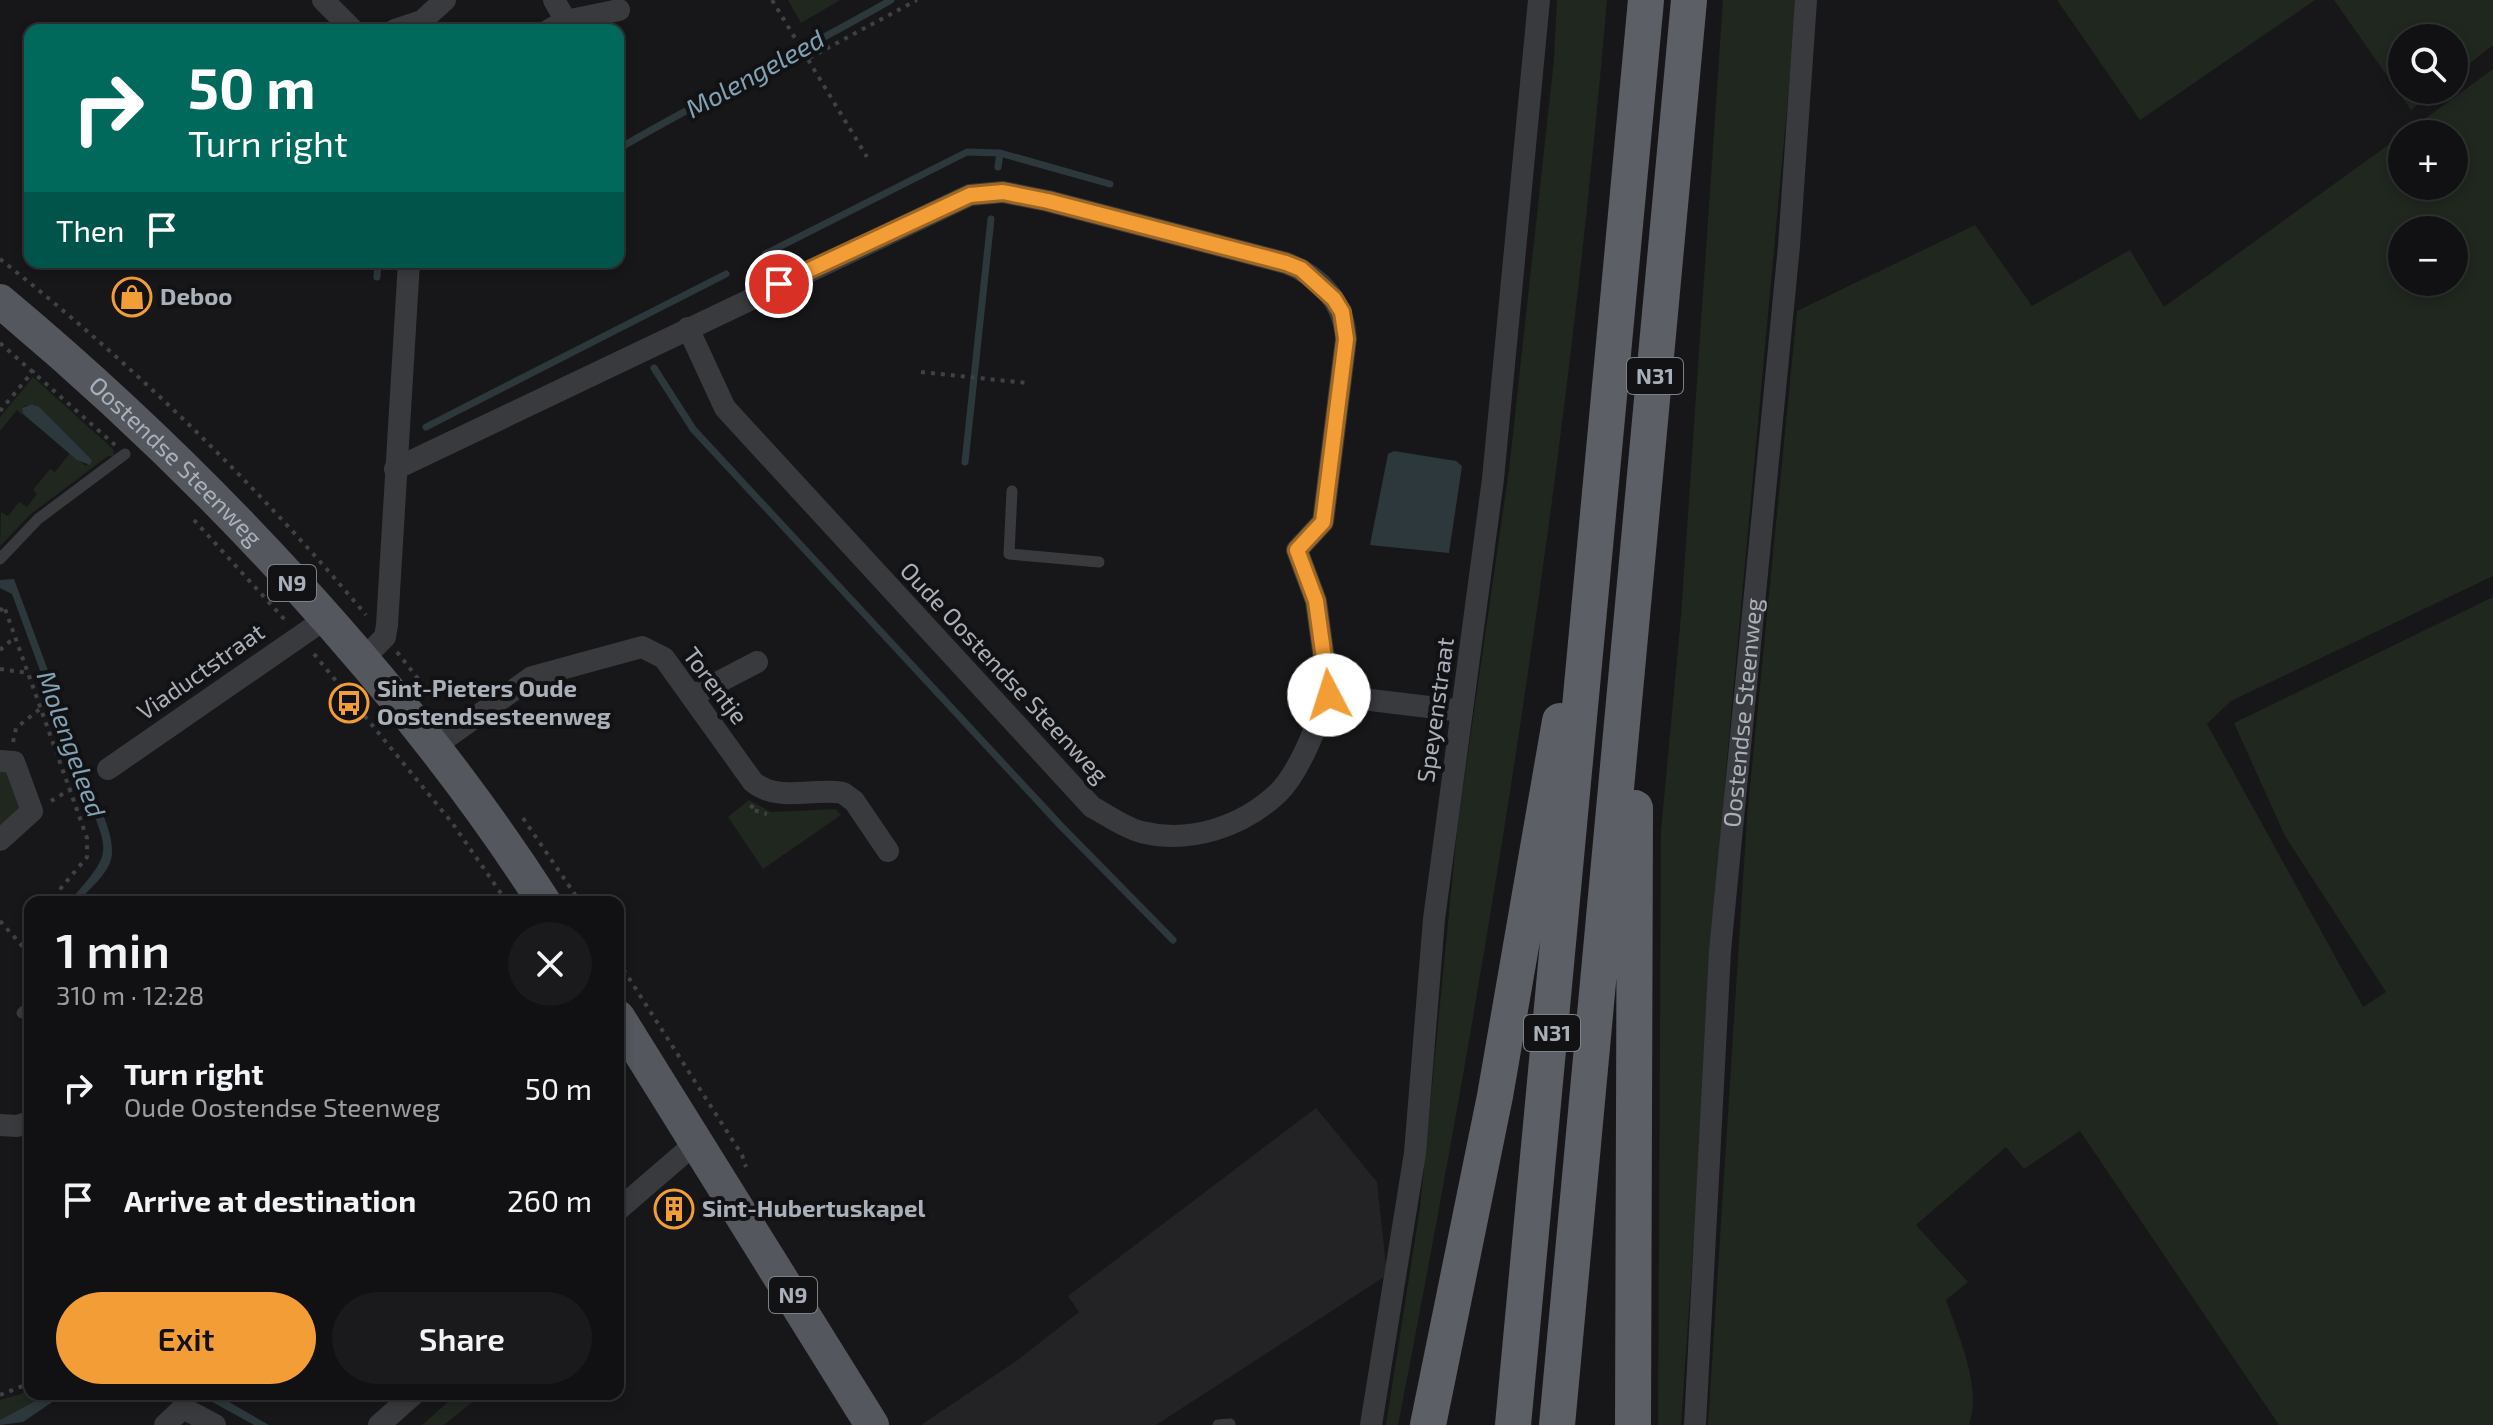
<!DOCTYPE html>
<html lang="en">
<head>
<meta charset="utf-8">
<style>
	:root { --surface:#111113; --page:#1a1a1c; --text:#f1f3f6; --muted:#9c9da0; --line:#303133; --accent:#f39d36 }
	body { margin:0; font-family:"Exo 2",sans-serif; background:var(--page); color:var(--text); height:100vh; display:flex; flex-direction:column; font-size:30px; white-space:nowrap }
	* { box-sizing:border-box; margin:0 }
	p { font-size:26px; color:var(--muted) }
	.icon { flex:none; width:44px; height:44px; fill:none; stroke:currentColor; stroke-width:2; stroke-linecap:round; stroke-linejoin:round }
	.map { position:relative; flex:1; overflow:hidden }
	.sheet { position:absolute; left:24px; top:896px; width:600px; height:504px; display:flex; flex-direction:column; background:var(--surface); border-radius:16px; box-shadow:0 4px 12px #0003,0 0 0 2px var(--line) }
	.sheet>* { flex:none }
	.hud { position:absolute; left:24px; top:24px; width:600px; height:244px; border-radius:16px; box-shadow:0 4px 12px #0003,0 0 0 2px var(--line); background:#00695c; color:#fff; overflow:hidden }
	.buttons { position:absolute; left:2388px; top:24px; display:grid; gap:16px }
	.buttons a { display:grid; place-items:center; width:80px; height:80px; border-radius:50%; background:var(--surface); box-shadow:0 4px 12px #0003,0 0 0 2px var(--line); font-size:40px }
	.pin { position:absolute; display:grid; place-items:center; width:68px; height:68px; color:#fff; margin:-34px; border:4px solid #fff; border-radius:50%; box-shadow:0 2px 8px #0007 }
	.me { position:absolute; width:88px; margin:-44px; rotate:355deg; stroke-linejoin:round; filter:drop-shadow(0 0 6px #0008) }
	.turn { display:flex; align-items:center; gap:28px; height:168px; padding:0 32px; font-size:36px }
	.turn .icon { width:104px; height:104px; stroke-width:2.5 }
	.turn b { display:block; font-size:56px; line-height:68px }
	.then { display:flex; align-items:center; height:76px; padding:0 32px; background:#0003; gap:16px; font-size:30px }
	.round { display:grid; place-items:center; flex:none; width:84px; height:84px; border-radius:42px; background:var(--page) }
	.summary { display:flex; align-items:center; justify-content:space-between; height:136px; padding:0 32px }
	h1 { font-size:48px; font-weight:600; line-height:60px }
	.action { display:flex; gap:16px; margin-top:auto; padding:16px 32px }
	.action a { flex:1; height:92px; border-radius:48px; background:var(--accent); color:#111; font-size:32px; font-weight:600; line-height:92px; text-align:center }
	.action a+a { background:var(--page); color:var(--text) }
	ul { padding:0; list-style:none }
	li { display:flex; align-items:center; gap:24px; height:112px; padding:0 32px }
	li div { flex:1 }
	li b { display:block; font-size:30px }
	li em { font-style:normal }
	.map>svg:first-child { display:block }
</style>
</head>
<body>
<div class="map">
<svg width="2493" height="1425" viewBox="0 0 2493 1425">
	<rect width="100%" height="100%" fill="#171719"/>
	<!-- built -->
	<path fill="#232326" d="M1316,1108L1377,1182L1387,1275L1156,1425H921L1019,1359L1079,1312L1068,1296Z"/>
	<!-- green -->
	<path fill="#1f271f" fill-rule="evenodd" d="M788,0H840L801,23Z
		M1557,0H1607C1566,479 1490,954 1398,1425H1386L1420,1207L1458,822L1509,470L1554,59Z
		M1723,0H1797L1726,770L1681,1425H1658L1661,831L1681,616Z
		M2057,0H2315L2140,120Z
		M2334,0H2493V45L2454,76V38H2402V90H2437L2411,110Z
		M2493,69V576L2231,701L2207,724L2363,1007L2386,992L2285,836L2234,723L2493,597V1425H2279L2080,1131L2024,1169L2006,1147L1916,1225L1968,1282L1946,1300C1959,1337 1982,1387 1969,1425H1708L1747,817L1797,311L1975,225L2032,306L2130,250L2164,307L2402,135V186H2454V134H2404ZM2402,230H2454V282H2402Z
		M33,377L113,449L114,456H108L32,513L0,546L1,512L8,516L19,502L27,507L37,494L33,490L50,469L55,472L70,453L86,466L91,459L34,404L24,406L22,415L17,410L0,431V417Z
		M0,770H6L22,807L0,828Z
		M749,800L771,812L836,809L841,815L763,869L728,817Z
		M30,1388V1394H48L0,1420V1400L21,1394Z
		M457,1394H482L444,1425H422Z"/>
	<!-- water -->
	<path fill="#2d383d" d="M32,404L39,407L92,460L90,465L77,460L23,414L22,408Z
		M1394,451L1456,461L1462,466L1449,553L1370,545L1388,454Z
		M14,579L84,767L80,769L75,766L12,594L0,588V580Z
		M93,787C99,809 121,845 108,867C101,880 87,891 78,902H69C116,848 108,855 85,790Z
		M48,1394H64L23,1422L0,1425V1420Z
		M198,1394H215L269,1425H254Z"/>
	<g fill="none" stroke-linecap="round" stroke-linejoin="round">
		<!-- stream -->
		<path stroke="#2d383d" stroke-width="7" d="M618,149C708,96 801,52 891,0
			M998,167L1000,153L1110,184
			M765,254L967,152L1000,153
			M377,277L378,262
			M654,368L693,429L1061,826L1173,940
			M426,427L726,274
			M965,462L991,219
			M80,761L91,795"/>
		<!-- path -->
		<path stroke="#3e4145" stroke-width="4" stroke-dasharray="4 6" stroke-linecap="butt" d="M772,0L867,157
			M809,58L917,0
			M0,259C133,364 257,485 366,615
			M0,343L115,445
			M921,372L1027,383
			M0,411L34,370
			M194,520L285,620
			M0,611L4,606L87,838V857L61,888L54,902
			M0,650L15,637
			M397,652L434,699
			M314,654L453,824L507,902
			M0,669L28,673
			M13,742L16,728L41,708
			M51,801L91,777
			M753,805L750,809L767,814
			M523,818L580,902
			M0,921L24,948L30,944
			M618,961L742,1155L746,1167
			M0,1395L30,1383"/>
		<!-- service -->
		<path stroke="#383a3e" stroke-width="11" d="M1012,491L1009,554L1099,562
			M0,559L38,519L125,454
			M22,1013L30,1006
			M1218,1425L1230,1424"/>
		<!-- minor -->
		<g stroke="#383a3e" stroke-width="22">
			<path d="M323,0L353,30"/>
			<path d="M554,0L566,21"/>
			<path d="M395,30L422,21L445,0"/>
			<path d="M549,30L566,21L619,10"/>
			<path d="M688,328L725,408L1092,807C1107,815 1125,828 1141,832C1190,844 1242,827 1278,793C1300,772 1317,723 1329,695L1462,711"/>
			<path d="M395,469L970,195L1003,192L1048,201L1286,263C1320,276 1344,302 1346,339L1323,522L1297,550L1316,601L1329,695"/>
			<path d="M361,661L385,637L387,625L409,262"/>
			<path d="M692,696L757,662"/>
			<path d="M432,748L532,677L642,647L664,658L753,782C779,803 813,787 843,793L854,801L888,851"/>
			<path d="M0,761L14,762L32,811L0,840"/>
			<path d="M108,769L325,619"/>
			<path d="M0,1125L17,1126L30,1122"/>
			<path d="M618,1210L698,1141"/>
			<path d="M185,1394L183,1408L215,1425"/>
			<path d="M165,1425L183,1408"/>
			<path d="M379,1425L414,1394"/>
			<path d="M1371,1425L1415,1153L1434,919L1493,479L1539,0"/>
			<path id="s1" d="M1695,1425L1720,951L1789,246L1806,0"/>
		</g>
		<!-- primary -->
		<g stroke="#54575d" stroke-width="34">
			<path id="s2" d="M0,301C199,467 404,684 544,902"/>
			<path d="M618,1017L872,1425"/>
		</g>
		<!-- trunk -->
		<path stroke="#5c6066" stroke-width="36" d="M1428,1425L1495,1096L1560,721
			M1513,1425L1646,0
			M1557,1425L1689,0
			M1633,1425L1635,808"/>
	</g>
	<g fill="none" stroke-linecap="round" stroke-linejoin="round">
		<defs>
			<path id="route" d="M779,284L970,195L1003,192L1048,201L1286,263L1301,269L1334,299L1342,312L1346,339L1323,522L1297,550L1316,601L1329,695"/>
		</defs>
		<!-- route casing -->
		<use href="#route" stroke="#9e6623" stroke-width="20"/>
		<!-- route -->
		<use href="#route" stroke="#f39d36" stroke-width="14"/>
	</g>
	<!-- icons -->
	<defs>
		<symbol id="shop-ring" viewBox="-11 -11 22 22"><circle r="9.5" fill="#121214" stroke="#f39d36" stroke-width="1.5"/><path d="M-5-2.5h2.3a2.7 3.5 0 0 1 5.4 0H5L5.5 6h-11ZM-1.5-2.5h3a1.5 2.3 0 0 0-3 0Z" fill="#f39d36"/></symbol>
		<symbol id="bus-ring" viewBox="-11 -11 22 22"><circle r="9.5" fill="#121214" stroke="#f39d36" stroke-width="1.5"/><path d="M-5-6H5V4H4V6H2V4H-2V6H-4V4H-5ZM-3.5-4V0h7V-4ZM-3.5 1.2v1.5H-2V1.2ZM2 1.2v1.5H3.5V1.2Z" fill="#f39d36"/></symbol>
		<symbol id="building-ring" viewBox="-11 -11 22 22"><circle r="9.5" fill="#121214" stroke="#f39d36" stroke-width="1.5"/><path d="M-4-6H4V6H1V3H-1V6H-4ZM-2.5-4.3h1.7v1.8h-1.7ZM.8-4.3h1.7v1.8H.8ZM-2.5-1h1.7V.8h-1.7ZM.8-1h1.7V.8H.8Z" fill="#f39d36"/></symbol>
	</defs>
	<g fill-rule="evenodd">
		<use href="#shop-ring" x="110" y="275" width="44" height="44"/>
		<use href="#bus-ring" x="327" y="681" width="44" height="44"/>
		<use href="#building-ring" x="652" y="1187" width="44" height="44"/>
	</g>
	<g text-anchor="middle" stroke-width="8" stroke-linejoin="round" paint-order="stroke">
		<!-- shield labels -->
		<g fill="#121214" stroke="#7c8188" stroke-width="2">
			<rect x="1627" y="358" width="56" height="36" rx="6"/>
			<rect x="268" y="565" width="48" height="36" rx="6"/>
			<rect x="1524" y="1015" width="56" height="36" rx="6"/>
			<rect x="769" y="1277" width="48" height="36" rx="6"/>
		</g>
		<g font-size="22" font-weight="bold" fill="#a9b0b9">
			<text x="1655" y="384">N31</text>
			<text x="292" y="591">N9</text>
			<text x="1552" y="1041">N31</text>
			<text x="793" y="1303">N9</text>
		</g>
		<!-- poi labels -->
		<g font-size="24" font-weight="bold" fill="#a9b0b9" stroke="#121214" text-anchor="start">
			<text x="160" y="305">Deboo</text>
			<text x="377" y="697">Sint-Pieters Oude<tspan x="377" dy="28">Oostendsesteenweg</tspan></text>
			<text x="702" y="1217">Sint-Hubertuskapel</text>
		</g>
		<!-- street labels -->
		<g font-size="24" fill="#a9b0b9" stroke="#121214">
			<text dy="8" stroke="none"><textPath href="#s2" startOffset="238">Oostendse Steenweg</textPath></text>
			<text transform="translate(201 672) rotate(-35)" y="8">Viaductstraat</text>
			<text transform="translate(1004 673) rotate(47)" y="8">Oude Oostendse Steenweg</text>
			<text transform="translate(715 686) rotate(53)" y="8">Torentje</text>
			<text transform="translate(1436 710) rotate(-82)" y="8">Speyenstraat</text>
			<text dy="8" stroke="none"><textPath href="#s1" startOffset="714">Oostendse Steenweg</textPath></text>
		</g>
		<!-- water labels -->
		<g font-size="26" font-style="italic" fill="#80a2b4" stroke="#121214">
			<text transform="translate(755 74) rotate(-29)" y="9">Molengeleed</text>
			<text transform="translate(71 744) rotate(70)" y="9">Molengeleed</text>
		</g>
	</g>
</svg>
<div class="buttons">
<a><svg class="icon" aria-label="search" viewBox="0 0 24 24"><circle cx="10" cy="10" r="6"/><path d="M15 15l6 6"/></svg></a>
<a>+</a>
<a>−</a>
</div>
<div class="pin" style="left:779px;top:284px;background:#d93025"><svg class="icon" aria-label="arrive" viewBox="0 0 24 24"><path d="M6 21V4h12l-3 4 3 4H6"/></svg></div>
<svg class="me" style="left:1329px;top:695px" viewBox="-20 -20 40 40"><circle r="19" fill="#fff"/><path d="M0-13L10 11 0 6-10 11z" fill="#f39d36"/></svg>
<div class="hud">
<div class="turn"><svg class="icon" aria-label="right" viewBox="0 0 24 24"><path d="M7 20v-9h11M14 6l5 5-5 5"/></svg><div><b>50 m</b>Turn right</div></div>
<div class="then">Then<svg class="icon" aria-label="arrive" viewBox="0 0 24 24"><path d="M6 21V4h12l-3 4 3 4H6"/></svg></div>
</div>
<section class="sheet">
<div class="summary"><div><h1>1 min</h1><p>310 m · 12:28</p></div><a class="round"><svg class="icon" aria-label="close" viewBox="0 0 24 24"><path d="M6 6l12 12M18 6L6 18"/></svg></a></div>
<ul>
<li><svg class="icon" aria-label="right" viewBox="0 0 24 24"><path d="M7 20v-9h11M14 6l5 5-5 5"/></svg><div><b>Turn right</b><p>Oude Oostendse Steenweg</p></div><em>50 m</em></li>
<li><svg class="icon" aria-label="arrive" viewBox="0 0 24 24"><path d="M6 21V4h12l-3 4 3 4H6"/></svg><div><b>Arrive at destination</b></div><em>260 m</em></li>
</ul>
<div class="action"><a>Exit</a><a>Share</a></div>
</section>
</div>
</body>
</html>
